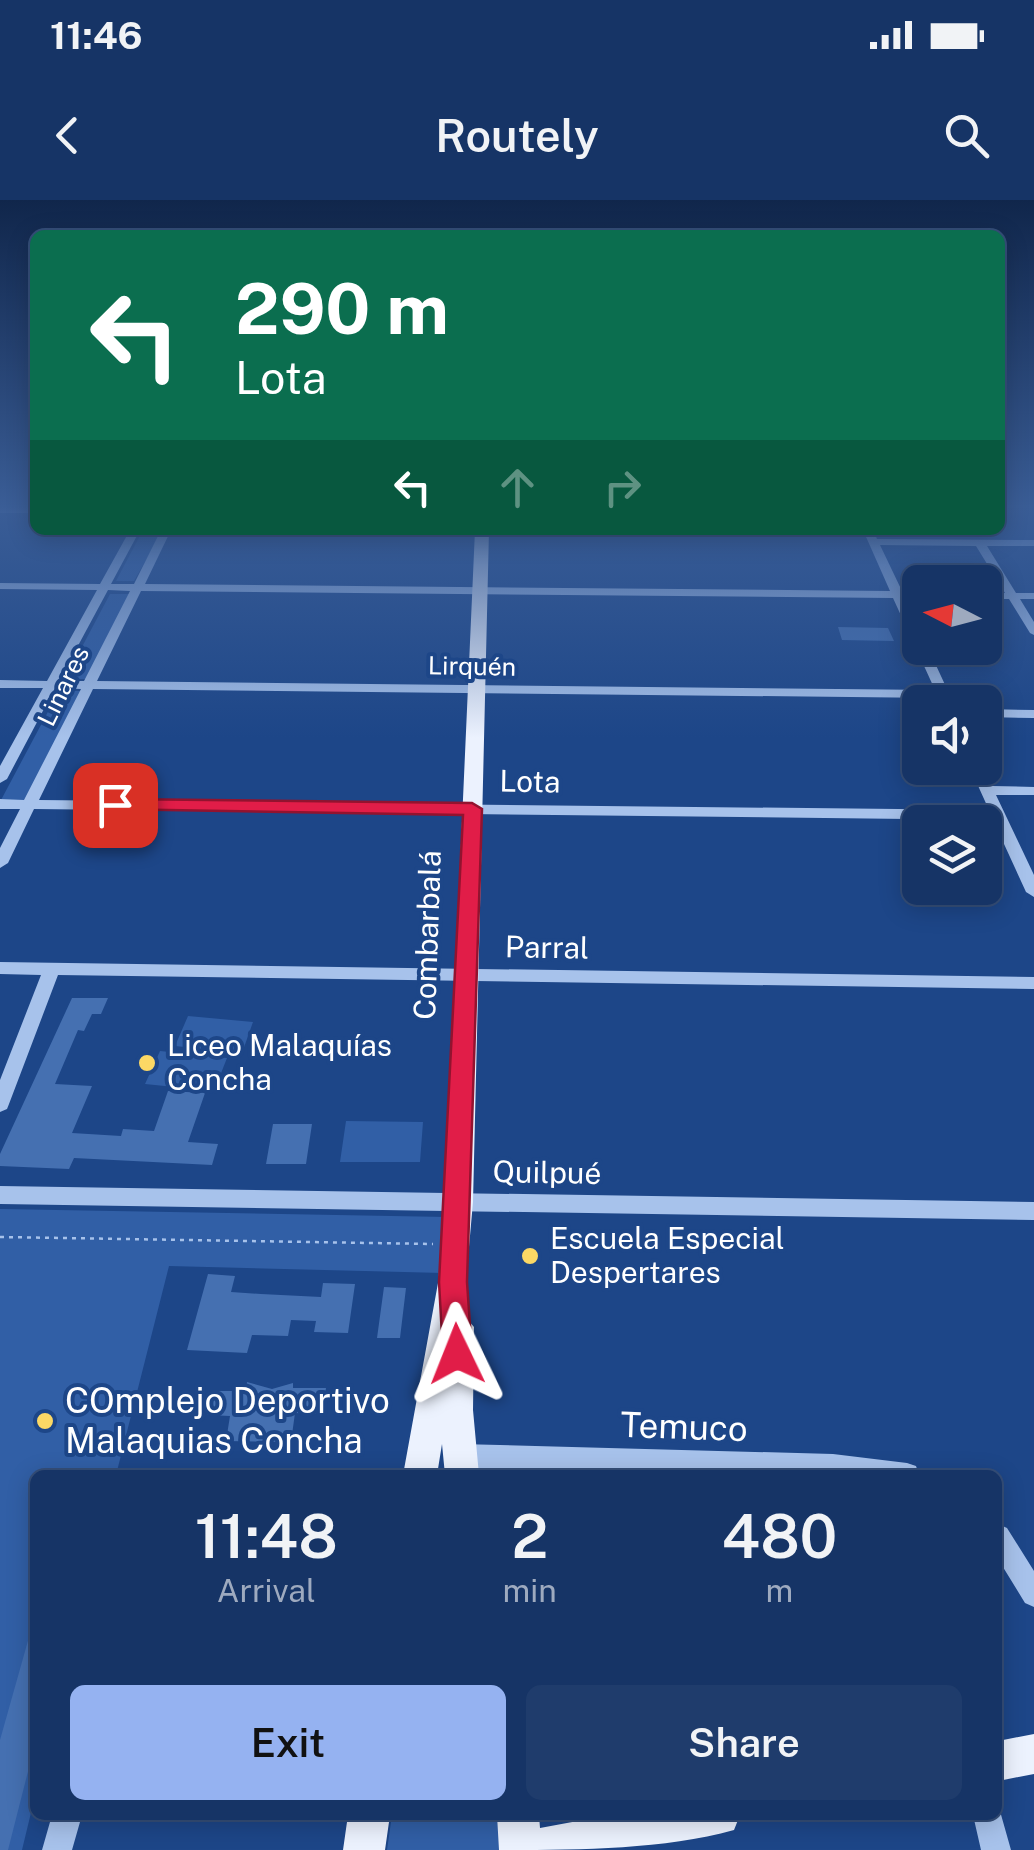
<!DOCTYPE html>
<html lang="en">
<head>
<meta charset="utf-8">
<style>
	:root { --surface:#163466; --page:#1f3c6c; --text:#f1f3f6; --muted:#9eaabf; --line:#354f7a; --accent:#95b2f1 }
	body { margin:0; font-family:"Public Sans",sans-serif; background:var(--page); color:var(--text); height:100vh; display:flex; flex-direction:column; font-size:38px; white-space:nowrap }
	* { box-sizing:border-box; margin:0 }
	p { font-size:32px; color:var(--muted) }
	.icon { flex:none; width:55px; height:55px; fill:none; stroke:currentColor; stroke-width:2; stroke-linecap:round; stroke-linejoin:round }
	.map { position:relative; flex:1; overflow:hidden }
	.drawer { position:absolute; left:30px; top:1270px; width:972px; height:350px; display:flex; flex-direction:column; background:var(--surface); border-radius:15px; box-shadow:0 5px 25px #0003,0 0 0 2px var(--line) }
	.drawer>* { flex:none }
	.banner { position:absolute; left:30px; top:30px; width:975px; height:305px; border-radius:15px; box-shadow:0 5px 25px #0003,0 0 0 2px var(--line); background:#0b6e4f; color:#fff; overflow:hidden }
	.needle { width:65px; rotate:276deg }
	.buttons { position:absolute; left:902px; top:365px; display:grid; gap:20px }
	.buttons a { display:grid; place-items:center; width:100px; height:100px; border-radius:15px; background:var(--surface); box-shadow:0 5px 25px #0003,0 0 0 2px var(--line); font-size:50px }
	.pin { position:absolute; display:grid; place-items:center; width:85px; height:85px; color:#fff; margin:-42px; border-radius:20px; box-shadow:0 5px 15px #0006 }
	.me { position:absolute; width:110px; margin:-55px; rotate:358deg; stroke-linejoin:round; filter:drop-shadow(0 0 8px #0008) }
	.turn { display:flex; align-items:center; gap:35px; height:210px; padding:0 40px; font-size:45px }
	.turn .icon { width:130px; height:130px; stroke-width:2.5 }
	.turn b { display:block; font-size:70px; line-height:85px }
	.lanes { display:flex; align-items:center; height:95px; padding:0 40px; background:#0003; justify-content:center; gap:50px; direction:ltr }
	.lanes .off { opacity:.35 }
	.eta { display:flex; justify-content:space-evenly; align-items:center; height:170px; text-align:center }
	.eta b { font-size:60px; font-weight:600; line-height:70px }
	.action { display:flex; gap:20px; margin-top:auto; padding:20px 40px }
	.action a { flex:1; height:115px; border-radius:15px; background:var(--accent); color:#111; font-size:40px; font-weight:600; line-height:115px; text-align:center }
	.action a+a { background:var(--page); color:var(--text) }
	.status { display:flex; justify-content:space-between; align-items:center; height:70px; padding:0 50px; background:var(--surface); direction:ltr }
	.status svg { height:28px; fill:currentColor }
	header { display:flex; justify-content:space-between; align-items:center; height:130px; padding:0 40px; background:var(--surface); font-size:45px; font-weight:600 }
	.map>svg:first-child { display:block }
</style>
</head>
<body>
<div class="status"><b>11:46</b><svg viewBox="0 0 49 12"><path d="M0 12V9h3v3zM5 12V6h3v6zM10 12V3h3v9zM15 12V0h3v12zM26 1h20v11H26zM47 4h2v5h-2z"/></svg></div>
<header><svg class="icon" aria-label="back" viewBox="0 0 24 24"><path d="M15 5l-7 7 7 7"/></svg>Routely<svg class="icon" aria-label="search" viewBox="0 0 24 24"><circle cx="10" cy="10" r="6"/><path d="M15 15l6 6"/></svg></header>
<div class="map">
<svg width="1034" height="1650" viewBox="0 0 1034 1650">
	<rect width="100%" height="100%" fill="#1d4688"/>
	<!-- green -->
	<path fill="#315fa6" d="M143,330H163L134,381H116Z
		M110,394H132L89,479H65Z
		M59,491H84L29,600H1Z
		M188,816L253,822L242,853L175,846Z
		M160,851L227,858L214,891L145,884Z
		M346,921L423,922L420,962H340Z
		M0,1009L447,1017L443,1073L169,1066L116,1275H35V1596L22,1650H0Z
		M392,1615H500L499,1650H387Z"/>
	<!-- building -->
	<path fill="#4570b1" d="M838,427L888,428L894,441L842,440Z
		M72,798H108L101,814H92L84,831L78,830L55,884L92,886L72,933L121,936L123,929L154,931L168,891L205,893L188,942L218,944L212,965L74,958L69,969L0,966V954Z
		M273,924H312L306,964H266Z
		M208,1074L235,1076L231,1092L261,1094L321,1097L323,1083L355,1084L348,1133L314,1132L316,1121L291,1120L288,1136L252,1135L247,1153L187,1150Z
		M384,1087L406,1088L400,1138H377Z
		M247,1182L272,1189L293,1183V1188H326L322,1214L295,1213L291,1242L226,1241L230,1216L207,1215L212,1191H246Z
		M31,1430L35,1431V1544L8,1650H0V1540Z"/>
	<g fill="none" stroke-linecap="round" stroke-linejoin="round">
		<!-- path -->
		<path stroke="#a7c2eb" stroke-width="2.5" stroke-dasharray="4 5" stroke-linecap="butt" d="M0,1037L433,1044"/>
		<!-- minor -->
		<path fill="#a7c2eb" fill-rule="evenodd" d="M0,307H35V313H0Z
			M130,330H140L111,384H134L161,330H171L145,384L890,391L863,330H873L877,339L1034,340V346H987L1016,393H1034V399H1020L1034,422V435L1030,433L1009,399H985V393H1005L976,346L880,345L902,391L920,392V398H905L920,431V448H928L953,502H941L939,498L93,489L39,600L989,610L970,568H984L992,586L1034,587V595H996L1034,675V697L1026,692L993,620L34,609L8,663L0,668V648L20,609H0V599L24,600L81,489L55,488L7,579L0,583V566L43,488H0V480L47,481L97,390L0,389V383L100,384ZM108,390L130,391L84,481H59ZM141,391L893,398L935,490L97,481Z
			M985,509L1034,510V518L985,517Z
			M0,762L1034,777V789L58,775L9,904L7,909L0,912V880L41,775L0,774Z
			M0,986L1034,1002V1020L0,1004Z
			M459,1244L833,1254L907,1263L916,1266L919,1275H722L459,1268L451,1264L447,1256L451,1248Z
			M998,1324L1007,1328L1034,1371V1407L1025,1403L998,1359Z
			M998,1604L1011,1650H981L973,1615H998Z
			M52,1615H82L72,1650H42Z"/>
		<!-- major -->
		<path fill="#ecf2fe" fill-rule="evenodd" d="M475,330H489L473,1002L463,1114L474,1127L473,1210L479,1275H445L442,1244L437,1275H403L438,1083L445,1002Z
			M1034,1534V1574L998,1581V1541Z
			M348,1615H390L385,1650H343Z
			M497,1615H539L540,1628L610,1615H740L734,1630C661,1650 576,1650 499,1650Z"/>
	</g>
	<!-- sky -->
	<linearGradient id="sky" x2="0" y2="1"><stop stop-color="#10264b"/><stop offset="0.57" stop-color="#3a5d96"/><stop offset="1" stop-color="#3a5d96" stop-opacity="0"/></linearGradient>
	<rect width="1034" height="538" fill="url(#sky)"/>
	<!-- route -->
	<path fill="#e11d48" stroke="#92132f" stroke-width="2.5" d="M115,599L472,603L482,609L467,1082L472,1154L468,1164L457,1169L447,1164L443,1154L439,1082L463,615L108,609V601Z"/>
	<!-- markers -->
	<g fill="#fbd865" stroke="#1d4688" stroke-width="4">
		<circle cx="147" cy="863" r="10"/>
		<circle cx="530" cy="1056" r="10"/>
		<circle cx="45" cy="1221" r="10"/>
	</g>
	<g text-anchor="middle" stroke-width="8" stroke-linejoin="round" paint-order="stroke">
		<!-- far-street labels -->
		<g font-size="25" fill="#fff" stroke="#1d4688">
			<text transform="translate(472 466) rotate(1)" y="9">Lirquén</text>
			<text transform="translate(63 486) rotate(-64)" y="9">Linares</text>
		</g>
		<!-- street labels -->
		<g font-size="30" fill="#fff" stroke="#1d4688">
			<text transform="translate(530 582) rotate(1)" y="10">Lota</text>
			<text transform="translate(428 735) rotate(-88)" y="10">Combarbalá</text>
			<text transform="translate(547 748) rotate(1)" y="10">Parral</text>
			<text transform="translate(547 973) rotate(1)" y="10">Quilpué</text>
		</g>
		<!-- poi labels -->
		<g font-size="30" fill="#fff" stroke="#1d4688" text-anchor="start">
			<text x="167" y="856">Liceo Malaquías<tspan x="167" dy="34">Concha</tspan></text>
			<text x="550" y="1049">Escuela Especial<tspan x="550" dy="34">Despertares</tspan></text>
		</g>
		<!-- near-poi labels -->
		<g font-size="35" fill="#fff" stroke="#1d4688" text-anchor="start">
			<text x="65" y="1213">COmplejo Deportivo<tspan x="65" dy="40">Malaquias Concha</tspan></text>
		</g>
		<!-- near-street labels -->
		<g font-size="35" fill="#fff" stroke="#1d4688">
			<text transform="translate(684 1227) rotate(2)" y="12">Temuco</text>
		</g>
	</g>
</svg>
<div class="buttons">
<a><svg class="needle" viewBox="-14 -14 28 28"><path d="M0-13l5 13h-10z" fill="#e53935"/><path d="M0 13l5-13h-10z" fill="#9eaabf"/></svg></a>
<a><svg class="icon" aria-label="sound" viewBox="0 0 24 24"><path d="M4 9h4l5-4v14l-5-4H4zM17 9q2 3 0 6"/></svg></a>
<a><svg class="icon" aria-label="layers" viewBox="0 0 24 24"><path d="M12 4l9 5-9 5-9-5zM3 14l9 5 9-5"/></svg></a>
</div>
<div class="pin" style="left:115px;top:605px;background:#d93025"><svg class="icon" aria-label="arrive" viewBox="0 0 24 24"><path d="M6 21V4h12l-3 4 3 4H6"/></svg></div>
<svg class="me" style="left:457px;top:1154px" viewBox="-20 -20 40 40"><path d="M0-17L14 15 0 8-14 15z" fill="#e11d48" stroke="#fff" stroke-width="4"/></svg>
<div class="banner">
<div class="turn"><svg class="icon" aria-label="left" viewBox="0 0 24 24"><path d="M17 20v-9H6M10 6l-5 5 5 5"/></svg><div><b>290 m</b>Lota</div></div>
<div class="lanes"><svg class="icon" aria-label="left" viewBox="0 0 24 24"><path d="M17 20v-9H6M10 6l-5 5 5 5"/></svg><svg class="icon off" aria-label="ahead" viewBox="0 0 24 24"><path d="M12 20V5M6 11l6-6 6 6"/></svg><svg class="icon off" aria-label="right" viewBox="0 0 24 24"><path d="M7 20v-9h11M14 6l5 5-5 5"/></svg></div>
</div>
<section class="drawer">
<div class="eta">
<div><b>11:48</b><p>Arrival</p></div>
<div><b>2</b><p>min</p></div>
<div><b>480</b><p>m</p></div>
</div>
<div class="action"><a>Exit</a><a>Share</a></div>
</section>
</div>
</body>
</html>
